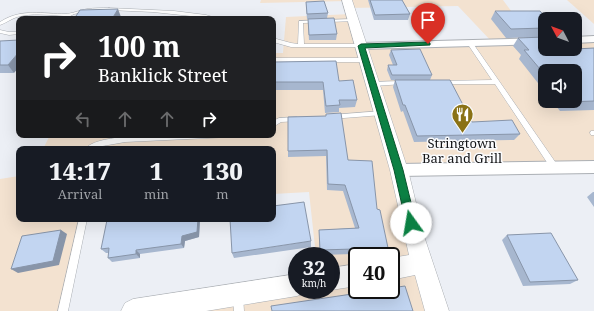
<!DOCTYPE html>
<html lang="en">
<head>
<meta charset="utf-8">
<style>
	:root { --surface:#171b24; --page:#242831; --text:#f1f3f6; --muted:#9ea1a6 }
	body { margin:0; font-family:"Noto Serif",serif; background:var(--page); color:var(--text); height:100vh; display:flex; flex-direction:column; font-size:15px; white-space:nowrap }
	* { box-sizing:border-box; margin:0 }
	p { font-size:13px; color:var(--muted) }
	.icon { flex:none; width:22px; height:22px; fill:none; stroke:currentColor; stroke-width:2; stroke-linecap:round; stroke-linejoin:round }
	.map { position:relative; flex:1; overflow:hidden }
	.drawer { position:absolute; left:16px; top:146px; width:260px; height:76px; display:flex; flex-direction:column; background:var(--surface); border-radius:8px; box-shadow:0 4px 16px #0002 }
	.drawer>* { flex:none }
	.top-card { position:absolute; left:16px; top:16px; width:260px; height:122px; border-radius:8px; box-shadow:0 4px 16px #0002; background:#202124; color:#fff; overflow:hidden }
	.needle { width:26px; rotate:311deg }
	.buttons { position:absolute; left:538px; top:12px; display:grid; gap:8px }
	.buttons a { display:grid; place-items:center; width:44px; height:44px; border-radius:8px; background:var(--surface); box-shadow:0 4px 16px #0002; font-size:20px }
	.speed { position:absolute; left:288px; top:247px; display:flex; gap:8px; font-size:20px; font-weight:700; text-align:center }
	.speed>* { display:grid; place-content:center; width:52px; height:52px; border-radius:50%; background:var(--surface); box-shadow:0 4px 16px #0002; line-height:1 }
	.speed small { font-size:10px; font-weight:400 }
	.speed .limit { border:2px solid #111; border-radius:6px; background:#fff; color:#111 }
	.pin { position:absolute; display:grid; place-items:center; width:34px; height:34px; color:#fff; margin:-41px -17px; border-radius:50% 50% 50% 0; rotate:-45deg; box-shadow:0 0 4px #0007 }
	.pin .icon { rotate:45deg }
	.me { position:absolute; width:44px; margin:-22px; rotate:347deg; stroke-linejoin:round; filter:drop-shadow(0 0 3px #0008) }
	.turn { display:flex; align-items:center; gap:14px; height:84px; padding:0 16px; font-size:18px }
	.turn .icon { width:52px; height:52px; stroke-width:2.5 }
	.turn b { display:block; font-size:28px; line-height:34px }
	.lanes { display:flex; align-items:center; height:38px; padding:0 16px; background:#0003; justify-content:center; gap:20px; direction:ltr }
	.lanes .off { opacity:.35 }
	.eta { display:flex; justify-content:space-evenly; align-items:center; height:68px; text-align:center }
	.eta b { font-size:24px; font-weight:800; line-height:28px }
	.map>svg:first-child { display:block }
</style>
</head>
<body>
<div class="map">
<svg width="594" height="311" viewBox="0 0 594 311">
	<rect width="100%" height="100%" fill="#eceff5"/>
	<!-- commercial -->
	<path fill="#f3e2d0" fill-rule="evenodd" d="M261,0H503L533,41L545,49H575V40L594,39V167L399,170L437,311H206V300L297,290H331V256H316L309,192L273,194V149H43L50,135H273V53H283L286,17L351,14L361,46L492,42L458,6L349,8L347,1L260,3ZM545,71H575V101H545ZM357,256H391V290H357Z
		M567,0H594V24Z
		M19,176V219H83L63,311H0V179Z"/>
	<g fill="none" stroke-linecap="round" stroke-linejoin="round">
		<defs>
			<path id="service" d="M109,8L174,11L206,15L219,19L153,12L109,10L89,11L74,14L65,19H60L64,16C48,15 32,13 17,17C11,19 6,23 0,25V22C21,8 43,14 66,14C70,14 81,10 87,9C94,8 102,8 109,8Z
				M353,19L355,20V21L303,23L304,44H361L363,45V47H291L273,42V38L291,43L298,44L299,21Z
				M0,30L9,32H19V34L9,35L0,33Z
				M470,41L472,42L558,166L559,168L558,170H552L495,84H441L440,83L443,81L492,80L467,43Z
				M273,58H365L368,60L365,62H273Z
				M402,81L405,83L404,84L373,86L370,84L373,82Z
				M382,111L385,113L382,115L331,119L328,117L331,115Z
				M297,117L300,119L299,121L281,122L273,127V121L279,118Z
				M591,131H594V135H591L590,133Z
				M164,135H232L229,137L125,142L97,147L94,149H85C96,135 147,136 164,135Z
				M79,219H87L68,311H58Z
				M238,292L241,294L243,297L244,311H234L233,297L235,294Z"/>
			<path id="minor" d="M594,36V42L575,43V37Z
				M545,38V44L361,49L356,46L361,43Z
				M594,161V173L399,176L394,174L392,170L394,166L399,164Z"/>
			<path id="tertiary" d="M342,0H352L408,170L424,236L449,311H425L415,275L391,280V258L409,255L390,170Z
				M357,264V286L331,290V268Z
				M297,274V290H306L305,293L297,296L206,311H121L125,303L133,299Z"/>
		</defs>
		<!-- service casing -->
		<use href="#service" stroke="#abafb4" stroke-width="1"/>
		<!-- minor casing -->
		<use href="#minor" stroke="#abafb4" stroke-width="2"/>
		<!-- tertiary casing -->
		<use href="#tertiary" stroke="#abafb4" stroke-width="1"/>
		<!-- service -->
		<use href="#service" fill="#fff" fill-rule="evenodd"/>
		<!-- minor -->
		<use href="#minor" fill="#fff" fill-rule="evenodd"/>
		<!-- tertiary -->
		<use href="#tertiary" fill="#fff" fill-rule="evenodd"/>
	</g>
	<!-- wall -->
	<path fill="#a7b7cf" d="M368,0H402L410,14L408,20H374Z
		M306,2L328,13L327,18L337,34L336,40H309L308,24V19H307L306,7Z
		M495,11L545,19V49L594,48V110L560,111L552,101H575L545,71V92L519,59L521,55L513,46L518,38L542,37L506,38L491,19Z
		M0,41L14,73H0Z
		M391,50L432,75L430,80H391L387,70L388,65H393L389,55Z
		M273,62L339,81L357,100L355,107L339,108V112L325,113L323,90H273Z
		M395,80L472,122L520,134L514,140L414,142L403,111L401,112L393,87Z
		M326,114L348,160L377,209L388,248L385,253L320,255L319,235V230L355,228L343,191L327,190L326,156L288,157V117L326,116Z
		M593,192H594V207L587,197Z
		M114,219H200L199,237L185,241L184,248L140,254V258L112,262L108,258L109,253H106L101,249Z
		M507,235L578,280L570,284L523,286L502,240Z
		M311,241V247L234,258L232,253Z"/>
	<!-- shaded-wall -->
	<path fill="#8895a9" d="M118,9L121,17L120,19H112Z
		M19,52V67L14,73L8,65Z
		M198,219H200L199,237L185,241L184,248L181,244L182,236Z
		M61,230L67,234L59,265L18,273L11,269Z
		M136,250L140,254V258L136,254Z"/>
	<!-- building -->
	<path fill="#c2d5f1" stroke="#8895a9" d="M370,0H402L410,14L375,15Z
		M324,1L328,13L307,14L306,2Z
		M118,9L112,19H74L80,10Z
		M495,11H540L547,19H545V28L511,29Z
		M157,17L171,19H155Z
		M334,18L337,34L309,35L308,19Z
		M545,37V49H575L594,48V101L568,102L567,101H575V71H545V75L524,50H529L518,38Z
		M19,40V52L8,65H0V41Z
		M420,49L432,75H392L388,65H397L391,50Z
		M336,61L339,81L353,80L357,100H339L340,105L326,106L323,82H273V62Z
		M395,80H450L472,122L512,120L520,134L417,136L405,105H403Z
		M341,113L348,160L372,161L377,209L380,210L388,248L320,250L319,230L359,228L345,185L328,184L327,150L288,151V117L326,116V114Z
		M304,202L311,241L232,253L230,219H273V206Z
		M114,219H198L197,232L182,236L181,244L136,250V254L108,258L109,248L101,249L107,220Z
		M61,230L53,261L11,269L22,236Z
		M551,233L578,280L530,282L507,235Z
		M405,286L413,311H272L271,306L379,290H391V288Z"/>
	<!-- route -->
	<path fill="#0b8043" stroke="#07532c" d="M428,42L430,43V45L365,48L403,170L416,223L415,227L411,228L407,227L406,223L394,170L358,46L361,44Z"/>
	<!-- icons -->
	<defs>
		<symbol id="restaurant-pin" viewBox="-11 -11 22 30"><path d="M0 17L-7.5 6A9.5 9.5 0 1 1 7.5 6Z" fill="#8a7215" stroke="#fbfcfe"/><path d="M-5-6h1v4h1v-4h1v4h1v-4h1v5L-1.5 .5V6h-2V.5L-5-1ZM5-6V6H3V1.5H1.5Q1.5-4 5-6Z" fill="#fff"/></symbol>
	</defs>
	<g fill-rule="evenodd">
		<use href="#restaurant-pin" x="450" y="102" width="25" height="34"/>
	</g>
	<g text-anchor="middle" stroke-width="3" stroke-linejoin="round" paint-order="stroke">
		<!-- poi labels -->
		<g font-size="13" fill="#131416" stroke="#fbfcfe">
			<text x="462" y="148">Stringtown<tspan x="462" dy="15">Bar and Grill</tspan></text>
		</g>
	</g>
</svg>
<div class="buttons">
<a><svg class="needle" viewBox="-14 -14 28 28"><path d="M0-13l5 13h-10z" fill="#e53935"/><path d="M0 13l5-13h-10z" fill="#9ea1a6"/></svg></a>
<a><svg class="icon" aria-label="sound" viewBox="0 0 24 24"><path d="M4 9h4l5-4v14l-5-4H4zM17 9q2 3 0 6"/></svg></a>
</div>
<div class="speed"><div>32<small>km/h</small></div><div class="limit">40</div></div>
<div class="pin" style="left:428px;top:44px;background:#d93025"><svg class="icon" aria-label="arrive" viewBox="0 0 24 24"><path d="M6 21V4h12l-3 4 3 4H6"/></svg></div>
<svg class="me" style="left:411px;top:223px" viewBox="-20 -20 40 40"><circle r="19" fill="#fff"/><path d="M0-13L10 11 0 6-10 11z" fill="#0b8043"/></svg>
<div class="top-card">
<div class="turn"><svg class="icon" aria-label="right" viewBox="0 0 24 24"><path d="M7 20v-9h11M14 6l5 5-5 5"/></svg><div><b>100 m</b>Banklick Street</div></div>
<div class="lanes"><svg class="icon off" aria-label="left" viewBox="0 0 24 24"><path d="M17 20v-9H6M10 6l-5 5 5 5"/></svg><svg class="icon off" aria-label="ahead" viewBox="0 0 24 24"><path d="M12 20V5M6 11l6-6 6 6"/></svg><svg class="icon off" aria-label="ahead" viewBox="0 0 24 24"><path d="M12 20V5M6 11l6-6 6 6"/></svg><svg class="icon" aria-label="right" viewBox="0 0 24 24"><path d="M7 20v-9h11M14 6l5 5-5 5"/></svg></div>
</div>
<section class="drawer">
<div class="eta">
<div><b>14:17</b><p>Arrival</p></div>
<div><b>1</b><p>min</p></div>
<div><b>130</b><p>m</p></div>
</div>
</section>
</div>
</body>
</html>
